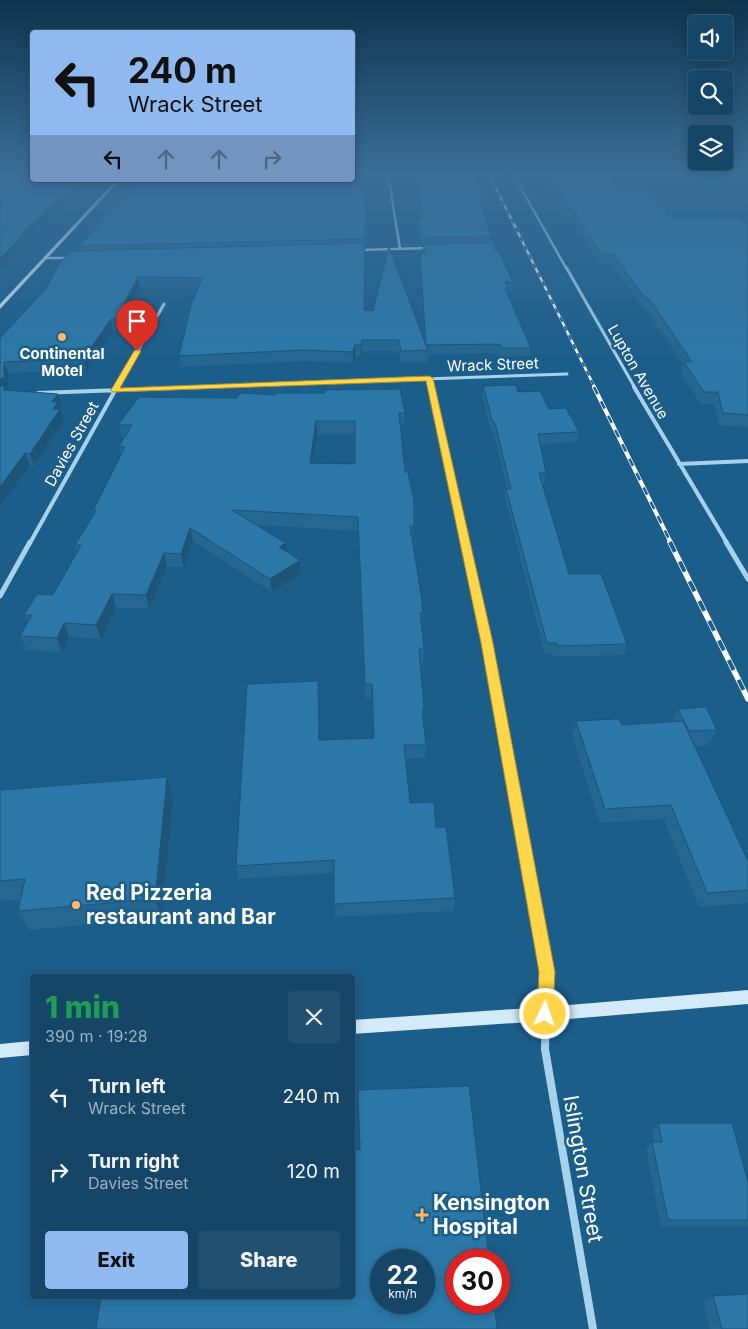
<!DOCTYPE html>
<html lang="en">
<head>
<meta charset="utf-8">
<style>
	:root { --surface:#154668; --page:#225071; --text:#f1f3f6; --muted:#9db1c0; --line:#345e7c; --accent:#90b9f0 }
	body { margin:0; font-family:Inter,sans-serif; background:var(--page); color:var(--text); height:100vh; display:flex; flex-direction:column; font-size:19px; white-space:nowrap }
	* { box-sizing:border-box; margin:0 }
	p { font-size:16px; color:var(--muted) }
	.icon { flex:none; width:28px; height:28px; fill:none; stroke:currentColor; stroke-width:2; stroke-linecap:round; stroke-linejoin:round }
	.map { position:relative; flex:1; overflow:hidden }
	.sheet { position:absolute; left:30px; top:974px; width:325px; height:325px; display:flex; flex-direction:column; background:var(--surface); border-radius:5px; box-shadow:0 2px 12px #0003,0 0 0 1px var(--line) }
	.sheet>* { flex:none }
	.top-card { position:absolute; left:30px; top:30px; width:325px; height:152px; border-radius:5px; box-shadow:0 2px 12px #0003,0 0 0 1px var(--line); background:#90b9f0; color:#111; overflow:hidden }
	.tools { position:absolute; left:688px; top:15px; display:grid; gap:10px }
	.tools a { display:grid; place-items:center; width:45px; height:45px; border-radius:5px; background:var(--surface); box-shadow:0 2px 12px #0003,0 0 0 1px var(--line); font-size:25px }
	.speed { position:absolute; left:370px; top:1249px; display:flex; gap:10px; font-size:25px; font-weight:700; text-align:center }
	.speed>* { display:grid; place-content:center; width:65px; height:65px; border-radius:50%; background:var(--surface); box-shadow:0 2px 12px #0003,0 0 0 1px var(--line); line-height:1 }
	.speed small { font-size:12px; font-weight:400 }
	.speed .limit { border:8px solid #d22; background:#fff; color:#111 }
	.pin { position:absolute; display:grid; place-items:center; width:42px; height:42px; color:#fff; margin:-51px -21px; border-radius:50% 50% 50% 0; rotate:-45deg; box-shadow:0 0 5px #0007 }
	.pin .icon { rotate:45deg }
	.me { position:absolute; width:55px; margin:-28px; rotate:3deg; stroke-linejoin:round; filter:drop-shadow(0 0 4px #0008) }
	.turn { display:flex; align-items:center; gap:18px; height:105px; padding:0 15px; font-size:22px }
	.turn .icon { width:65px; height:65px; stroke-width:2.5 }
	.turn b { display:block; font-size:35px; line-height:42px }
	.lanes { display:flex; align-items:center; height:48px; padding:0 15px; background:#0003; justify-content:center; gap:25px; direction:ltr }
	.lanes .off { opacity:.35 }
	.round { display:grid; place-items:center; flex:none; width:52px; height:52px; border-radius:5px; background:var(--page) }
	.headline { display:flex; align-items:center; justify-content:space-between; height:85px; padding:0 15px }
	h1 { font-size:30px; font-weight:800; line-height:38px; color:#1e9e55 }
	.primary-button { display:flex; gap:10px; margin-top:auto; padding:10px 15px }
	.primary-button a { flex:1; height:58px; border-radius:5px; background:var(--accent); color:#111; font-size:20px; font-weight:800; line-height:58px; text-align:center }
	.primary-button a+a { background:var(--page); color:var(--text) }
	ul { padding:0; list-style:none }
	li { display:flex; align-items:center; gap:15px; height:75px; padding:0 15px }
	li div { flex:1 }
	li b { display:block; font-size:19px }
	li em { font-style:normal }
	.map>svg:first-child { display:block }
</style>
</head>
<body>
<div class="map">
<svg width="748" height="1329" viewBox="0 0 748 1329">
	<rect width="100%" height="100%" fill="#1c5e8a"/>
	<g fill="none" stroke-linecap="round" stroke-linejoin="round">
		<!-- street-far5 -->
		<path stroke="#a6d2ec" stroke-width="2.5" d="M388,174L400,249
			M513,174L566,268
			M360,250L429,248
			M45,258H71"/>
		<!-- street-far4 -->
		<path stroke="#a6d2ec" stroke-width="3" d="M566,267L635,388
			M429,378L431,388
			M117,388L164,304
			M170,388L567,374"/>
		<!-- street-far3 -->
		<path stroke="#a6d2ec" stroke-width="4" d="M431,387L465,543
			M634,387L727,543
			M38,393L205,387
			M679,464L748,461
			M30,543L117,387"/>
		<!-- street-far2 -->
		<path stroke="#a6d2ec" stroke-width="5" d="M465,542L487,643L505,742
			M726,542L748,579
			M0,596L30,542"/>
		<!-- street-far1 -->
		<path stroke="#a6d2ec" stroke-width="6" d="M505,741L547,972L546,999"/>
		<!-- street -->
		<path stroke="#a6d2ec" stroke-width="8" d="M546,998L545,1049L593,1329"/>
		<!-- secondary -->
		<path fill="#d3eaf9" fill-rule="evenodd" d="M116,180H120L0,309V304Z
			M748,990V1004L545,1021L352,1034V1020L545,1007Z
			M32,1041V1055L0,1058V1044Z"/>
		<defs>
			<path id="rail-far2" d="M489,174L595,388"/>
			<path id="rail-far1" d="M594,387L671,543"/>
			<path id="rail" d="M670,542L748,699"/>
		</defs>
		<!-- rail-far2 casing -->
		<use href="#rail-far2" stroke="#fff" stroke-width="2.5"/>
		<!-- rail-far1 casing -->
		<use href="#rail-far1" stroke="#fff" stroke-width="4"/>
		<!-- rail casing -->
		<use href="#rail" stroke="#fff" stroke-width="5.5"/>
		<!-- rail-far2 -->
		<use href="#rail-far2" stroke="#1c5e8a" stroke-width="2" stroke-dasharray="5" stroke-linecap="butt"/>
		<!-- rail-far1 -->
		<use href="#rail-far1" stroke="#1c5e8a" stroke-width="2.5" stroke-dasharray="8" stroke-linecap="butt"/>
		<!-- rail -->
		<use href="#rail" stroke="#1c5e8a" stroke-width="4" stroke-dasharray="11" stroke-linecap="butt"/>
	</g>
	<!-- wall -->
	<path fill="#256790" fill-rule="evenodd" d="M352,174H358L356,179L362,185V190H366L364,310L425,341L420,261V254L423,253V245L422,246L418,226V219H422L418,192L414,183V178L413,174H474L490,201V207H482L495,250L513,282L512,290H507V292L531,348L530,356L501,357L499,353L428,354V362H401L399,351H362L361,356H355L353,363L305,361L181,367L179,356L198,288H140L119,330H113L86,370L8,373V390L58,394L62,405L60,408V409L64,421L34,466H30L0,506V338L45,290L79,250L78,246Z
		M540,174H607L621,190L670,218L748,226V427L719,425L714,404H701L681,374L683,365L646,310H644L611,264H599L572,218H568Z
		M483,386L518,392L549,409L579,432L577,442L540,444L546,473L544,484H542L569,574L627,644L624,655L555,657L554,654H545L505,499L506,489H507L494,433H492L482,395Z
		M405,413L404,426H401L405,472L414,526L413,540H412L423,613L422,627L424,648L423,662L420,663L424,710L423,720L426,745L425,758L406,759L410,803L436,828L455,898L454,911L335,917L334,873L239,879L236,866L318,681L320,740L373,738L372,698H365L358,531L257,525L286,543L287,552L300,560L301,574L272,592L193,541L184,567H167L149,609L116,608L101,639L69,637L62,652L26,650L20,636L28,623L24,615L53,595L77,552L75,545L94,514L93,511L121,454L119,446L124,438H122L118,425ZM317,434H355V464L312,463Z
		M678,709L717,730L709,745L695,746L748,861V903L699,907L664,819L600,823L572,736L576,721L622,725L673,722Z
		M167,777L173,797L162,918L29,930L18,911L20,900L0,901V790Z
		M658,1123L748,1182V1226H661L646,1149L652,1142H654L652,1131Z
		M713,1296L748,1329H710L703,1302Z"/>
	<!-- shaded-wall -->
	<path fill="#1e5476" d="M355,174H358L354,185V179Z
		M82,180H92L47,217L48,219L26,238L27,241L0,268V258L21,233L44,211Z
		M138,277L140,288L119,330L116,319Z
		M111,319L113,330L86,370L83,359Z
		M362,340V351L361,356V345Z
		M355,345V356L353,363V352Z
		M4,362L8,373V390L0,391V379Z
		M58,394L62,405L60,408V409L64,421L34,466L30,454L52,402Z
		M316,421L317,434L310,476V463Z
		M25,453L30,466L0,506V487Z
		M190,528L193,541L184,567L181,554Z
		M286,543L288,556L279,547Z
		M164,553L167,567L149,609L146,595Z
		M300,560L301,574L272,592L270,579Z
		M112,594L116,608L101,639L96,625Z
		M64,623L69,637L62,652L57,638Z
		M318,681L319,695L320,754L319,740Z
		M167,777L173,797L162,918L155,899Z"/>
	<!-- building -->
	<path fill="#2b78a8" stroke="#1e5476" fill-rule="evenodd" d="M0,174H32V180H82L44,211H46L21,233H25L0,258Z
		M352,174H355L354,179H362L361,190H366L365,239L78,246L142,180H352Z
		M416,174H474L490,201H480L495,250H498L513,282H505L508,288H505L531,348H502L500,344L426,345L420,254L425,253L423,244L488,243L491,240L488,236L422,238L418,219H423L418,185L415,176H417Z
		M546,174H607L621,190H644L670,218H738L748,226V415L723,413L718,392H704L684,362H692L649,299H646L613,254H601L573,209H570Z
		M365,243L364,310L373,311L389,247L428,350L401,351L399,340H362L361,345H355L353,352L304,350L179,356L191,305L202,278L138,277L116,319H111L83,359L4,362V378L0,379V363L1,362H0V338L45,290L61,261L72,251Z
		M516,385L518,392L540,391L549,409L566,408L579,432L538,434L546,473H539L569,574H601L627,644L558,646L557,643H547L506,489H511L495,423H493L483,386Z
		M0,386H4V390L58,394L52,402H58L53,409H60L30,454L25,453L0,487Z
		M400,389L405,413H399L405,472H408L414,501V526H410L421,594L423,613H420L424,648L419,649L424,710H422L426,745H404L410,803L434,802L436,828L446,827L455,898L334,904V860L236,866L247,684L318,681L319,740L374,738L372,684H365L358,517L232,510L286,543L279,547L300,560L270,579L190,528L181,554L164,553L146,595L112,594L96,625L64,623L57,638L20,636L32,615H24L37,594L53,595L81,545H75L96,511H93L125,447L119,446L132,425H118L139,397L237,398L240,393L275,395L276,393H325V390ZM316,421H355V464L310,463Z
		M706,707L717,730L689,731L678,709Z
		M619,719L622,725L683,721L748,861V890L707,893L671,805L605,809L576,721Z
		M167,777L155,899L18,911L25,879L0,881V790Z
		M469,1086L489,1260H456V1302H494L497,1329H96L101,1296H352V1150H360L358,1090ZM381,1260H424V1302H381Z
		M658,1123H732L748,1182V1220H668L652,1142H662Z
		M748,1294V1329H722L713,1296Z"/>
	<!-- sky -->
	<linearGradient id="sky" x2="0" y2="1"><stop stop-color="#0f344c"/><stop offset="0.48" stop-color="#3a6e98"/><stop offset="1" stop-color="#3a6e98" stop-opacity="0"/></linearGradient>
	<rect width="748" height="360" fill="url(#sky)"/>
	<!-- route -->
	<path fill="#ffd54a" stroke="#a68a30" d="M137,349L141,351L120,388L429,376L433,378L493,643L555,972L553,1014L551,1020L545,1023L539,1020L537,1014L539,972L481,643L426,381L113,392L111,390L134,351Z"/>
	<!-- markers -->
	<g fill="#fdb764" stroke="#1c5e8a" stroke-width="2">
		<circle cx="62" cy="337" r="5"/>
		<circle cx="76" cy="905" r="5"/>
		<path d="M419.5 1207.5h5v5h5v5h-5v5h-5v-5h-5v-5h5z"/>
	</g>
	<g text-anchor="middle" stroke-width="5" stroke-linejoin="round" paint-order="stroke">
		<!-- far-poi labels -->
		<g font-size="15" font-weight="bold" fill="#fff" stroke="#1c5e8a">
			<text x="62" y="359">Continental<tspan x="62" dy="17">Motel</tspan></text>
		</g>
		<!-- far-street labels -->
		<g font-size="15" fill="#fff" stroke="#1c5e8a">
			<text transform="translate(493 365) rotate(-2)" y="5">Wrack Street</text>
			<text transform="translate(638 372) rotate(60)" y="5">Lupton Avenue</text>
			<text transform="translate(72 444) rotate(-61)" y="5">Davies Street</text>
		</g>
		<!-- near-poi labels -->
		<g font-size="21" font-weight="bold" fill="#fff" stroke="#1c5e8a" text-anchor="start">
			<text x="86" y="900">Red Pizzeria<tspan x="86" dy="24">restaurant and Bar</tspan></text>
			<text x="433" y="1210">Kensington<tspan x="433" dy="24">Hospital</tspan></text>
		</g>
		<!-- near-street labels -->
		<g font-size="21" fill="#fff" stroke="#1c5e8a">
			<text transform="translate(583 1169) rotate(80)" y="7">Islington Street</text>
		</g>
	</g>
</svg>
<div class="tools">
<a><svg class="icon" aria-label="sound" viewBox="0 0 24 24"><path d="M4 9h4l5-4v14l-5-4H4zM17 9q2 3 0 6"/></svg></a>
<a><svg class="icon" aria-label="search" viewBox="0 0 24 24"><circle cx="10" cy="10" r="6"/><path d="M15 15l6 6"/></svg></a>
<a><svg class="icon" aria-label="layers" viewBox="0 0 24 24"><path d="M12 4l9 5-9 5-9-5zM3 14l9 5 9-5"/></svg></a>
</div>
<div class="speed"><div>22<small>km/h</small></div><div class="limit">30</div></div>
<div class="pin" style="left:137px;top:351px;background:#d93025"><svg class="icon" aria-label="arrive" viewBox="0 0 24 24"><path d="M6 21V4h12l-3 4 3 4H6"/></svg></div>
<svg class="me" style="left:545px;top:1014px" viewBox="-20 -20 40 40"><circle r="17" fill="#ffd54a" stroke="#fff" stroke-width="3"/><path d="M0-11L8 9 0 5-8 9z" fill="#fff"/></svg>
<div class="top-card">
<div class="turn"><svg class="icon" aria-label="left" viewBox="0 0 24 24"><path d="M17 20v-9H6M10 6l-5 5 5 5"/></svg><div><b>240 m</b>Wrack Street</div></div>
<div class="lanes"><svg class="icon" aria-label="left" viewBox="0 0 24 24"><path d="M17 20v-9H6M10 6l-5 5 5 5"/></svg><svg class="icon off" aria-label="ahead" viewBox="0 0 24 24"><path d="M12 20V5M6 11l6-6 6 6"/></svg><svg class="icon off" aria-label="ahead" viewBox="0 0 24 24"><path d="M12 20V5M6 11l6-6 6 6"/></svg><svg class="icon off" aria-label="right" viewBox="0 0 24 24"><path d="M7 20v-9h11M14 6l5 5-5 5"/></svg></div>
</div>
<section class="sheet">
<div class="headline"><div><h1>1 min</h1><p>390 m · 19:28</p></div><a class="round"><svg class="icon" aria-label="close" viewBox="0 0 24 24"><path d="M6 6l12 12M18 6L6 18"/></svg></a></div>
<ul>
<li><svg class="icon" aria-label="left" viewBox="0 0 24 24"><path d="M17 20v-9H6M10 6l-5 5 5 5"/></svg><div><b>Turn left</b><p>Wrack Street</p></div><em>240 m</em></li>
<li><svg class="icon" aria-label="right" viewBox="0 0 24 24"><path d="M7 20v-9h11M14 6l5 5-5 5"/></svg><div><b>Turn right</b><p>Davies Street</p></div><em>120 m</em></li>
</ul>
<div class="primary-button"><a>Exit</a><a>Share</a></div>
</section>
</div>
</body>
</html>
